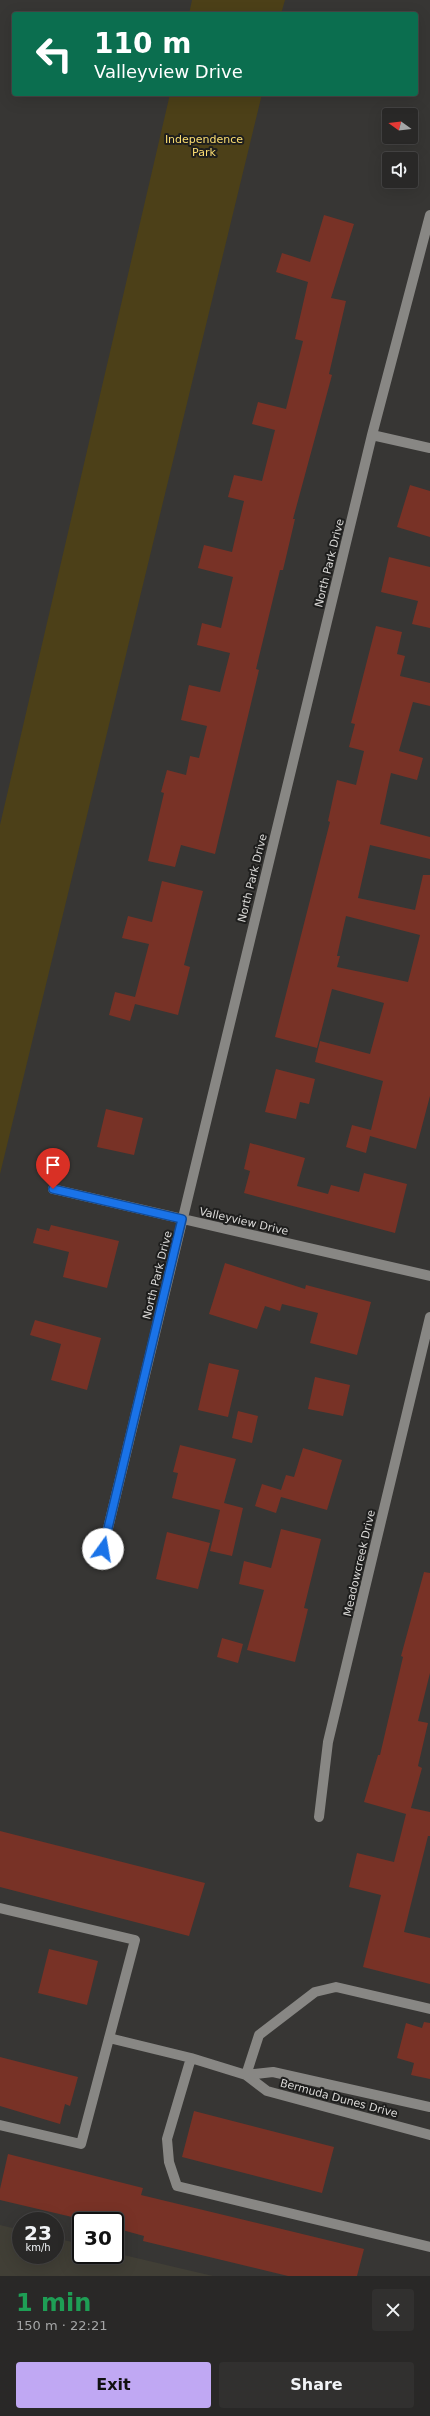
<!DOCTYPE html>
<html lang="en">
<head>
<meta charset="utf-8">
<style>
	:root { --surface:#292827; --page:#31302f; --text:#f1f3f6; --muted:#a5a6a7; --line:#454444; --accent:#c0a8f3 }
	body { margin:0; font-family:"DejaVu Sans",sans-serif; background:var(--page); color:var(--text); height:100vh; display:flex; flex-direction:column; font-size:15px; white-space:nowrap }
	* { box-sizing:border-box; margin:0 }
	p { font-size:13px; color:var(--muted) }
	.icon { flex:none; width:22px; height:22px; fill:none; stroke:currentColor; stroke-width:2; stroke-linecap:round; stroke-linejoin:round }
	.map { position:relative; height:2276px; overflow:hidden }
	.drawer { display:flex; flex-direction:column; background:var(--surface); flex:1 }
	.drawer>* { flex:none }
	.guide { position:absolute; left:12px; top:12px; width:406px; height:84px; border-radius:4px; box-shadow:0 4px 16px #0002,0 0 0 1px var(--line); background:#0b6e4f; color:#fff; overflow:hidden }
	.needle { width:26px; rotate:285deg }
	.controls { position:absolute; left:382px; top:108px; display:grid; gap:8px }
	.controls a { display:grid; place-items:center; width:36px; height:36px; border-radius:4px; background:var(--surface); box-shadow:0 4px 16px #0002,0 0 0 1px var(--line); font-size:20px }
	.speed { position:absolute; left:12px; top:2212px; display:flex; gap:8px; font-size:20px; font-weight:700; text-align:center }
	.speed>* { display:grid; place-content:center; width:52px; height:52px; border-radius:50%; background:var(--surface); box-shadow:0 4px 16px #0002,0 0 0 1px var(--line); line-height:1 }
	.speed small { font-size:10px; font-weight:400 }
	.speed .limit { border:2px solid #111; border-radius:6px; background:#fff; color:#111 }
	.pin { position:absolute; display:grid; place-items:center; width:34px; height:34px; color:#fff; margin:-41px -17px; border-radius:50% 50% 50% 0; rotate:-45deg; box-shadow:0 0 4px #0007 }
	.pin .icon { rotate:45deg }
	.me { position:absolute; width:44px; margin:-22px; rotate:13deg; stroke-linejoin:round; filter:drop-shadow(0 0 3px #0008) }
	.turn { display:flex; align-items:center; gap:14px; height:84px; padding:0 16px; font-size:18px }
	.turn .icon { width:52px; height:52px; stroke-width:2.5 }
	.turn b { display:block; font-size:28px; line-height:34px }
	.round { display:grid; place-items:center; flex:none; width:42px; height:42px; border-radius:4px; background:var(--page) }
	.overview { display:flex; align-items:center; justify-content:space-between; height:68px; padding:0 16px }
	h1 { font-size:24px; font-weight:600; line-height:30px; color:#1e9e55 }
	.action { display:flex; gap:8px; margin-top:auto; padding:8px 16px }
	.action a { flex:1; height:46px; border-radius:4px; background:var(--accent); color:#111; font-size:16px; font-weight:600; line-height:46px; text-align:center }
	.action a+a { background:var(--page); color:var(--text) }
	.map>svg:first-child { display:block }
</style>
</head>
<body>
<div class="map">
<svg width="430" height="2276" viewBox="0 0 430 2276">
	<rect width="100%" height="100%" fill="#373634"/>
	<!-- built -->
	<path fill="#413f36" d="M0,2225L21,2230V2255H55V2238L81,2244V2255H115V2253L213,2276H0Z"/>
	<!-- green -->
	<path fill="#4c4018" d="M192,0H285L281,14H189Z
		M170,94H262L0,1174V825Z"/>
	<!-- building -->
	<path fill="#783226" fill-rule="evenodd" d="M324,215L354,224L331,298L346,301L329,374L332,375L293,519H295L283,570H280L256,669L259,670L215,854L181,845L175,867L148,861L164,793L161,792L167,770L186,775L190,756L199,758L207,726L181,720L189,685L220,692L230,653L197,645L202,623L221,628L233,577L198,568L204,545L232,552L244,501L228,497L234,475L262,481L275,430L252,424L258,402L286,409L303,341L295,339L308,282L276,272L282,253L310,262Z
		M410,485L430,491V537L397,527Z
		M389,557L430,567V628L412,624L418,601L381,592Z
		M376,626L402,632L397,654L405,656L400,676L430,683V706L413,702L399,751L423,758L417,780L391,773L380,824L430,837V859L370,845L358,898L415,910L423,875H430V1096L416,1149L370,1136L366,1153L346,1147L352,1125L371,1130L383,1081L315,1062L320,1041L370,1054L384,1003L332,989L317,1048L275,1037L330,822L328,821L337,780L356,785L364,751L349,747L355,724L351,723ZM346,916L420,935L408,982L337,967L340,956H337Z
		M162,881L203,891L184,965L190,967L178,1015L135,1004L130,1021L109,1015L115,992L135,997L149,944L122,938L128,916L152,922Z
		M276,1069L315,1079L309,1104L300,1102L296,1119L265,1112Z
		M106,1109L143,1118L134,1155L97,1147Z
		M250,1143L305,1158L297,1186L328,1194L331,1185L359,1192L364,1173L407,1184L395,1233L244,1193L250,1171L244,1169Z
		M51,1225L119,1241L107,1288L63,1277L69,1252L33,1243L37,1228L49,1231Z
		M225,1263L305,1289L306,1285L371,1302L357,1355L310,1343L318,1313L282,1304L280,1311L265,1306L257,1329L209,1314Z
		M35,1320L101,1338L87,1390L51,1380L61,1344L30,1335Z
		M209,1363L239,1370L228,1417L198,1410Z
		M315,1377L350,1385L343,1416L308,1409Z
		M238,1411L258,1416L252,1443L232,1438Z
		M180,1445L236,1459L224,1503L243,1508L232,1556L210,1551L220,1510L172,1498L178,1473L173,1472Z
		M303,1448L342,1460L327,1510L281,1497L276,1513L255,1506L262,1484L281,1490L286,1475L294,1477Z
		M281,1529L321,1539L304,1608L308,1609L295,1662L247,1650L264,1590L239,1584L244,1561L271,1568Z
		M167,1532L210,1543L198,1589L156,1579Z
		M424,1572L430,1573V1673L418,1721L428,1723L418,1766L422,1768L411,1808L430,1812V1836H428L404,1932L430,1938V1984L363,1967L381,1895L349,1887L357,1853L394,1862L406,1814L364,1802L378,1755H380L403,1657L401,1656Z
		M222,1638L243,1644L238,1663L217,1657Z
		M0,1831L205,1883L189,1936L0,1887Z
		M49,1949L98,1961L87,2005L38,1993Z
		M424,2022L430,2023V2079L411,2075L414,2063L397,2058L406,2023L422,2028Z
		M0,2057L78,2077L70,2106L65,2104L60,2124L0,2106Z
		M194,2111L334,2147L322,2193L182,2157Z
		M8,2154L143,2188L141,2195L364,2249L357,2276H288L143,2241L144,2236L115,2228V2221H89L0,2200V2189Z"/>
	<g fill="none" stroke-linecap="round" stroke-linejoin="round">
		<!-- minor -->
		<path stroke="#888784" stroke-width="10" d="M372,435L430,448
			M53,1189L430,1276
			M103,1549L372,435L430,215
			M319,1817L328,1742L430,1317
			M0,1908L135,1940L81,2144L0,2125
			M109,2038L191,2058L246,2075L267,2091L430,2135
			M191,2058L167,2139L169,2162L177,2186L430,2247
			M246,2075L259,2035L315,1992L336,1987L430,2009
			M246,2075L273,2072L430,2107"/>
	</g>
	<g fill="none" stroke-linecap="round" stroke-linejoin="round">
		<defs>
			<path id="route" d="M53,1189L182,1219L103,1549"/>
		</defs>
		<!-- route casing -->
		<use href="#route" stroke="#114b97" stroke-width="10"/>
		<!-- route -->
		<use href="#route" stroke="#1a73e8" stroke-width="7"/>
	</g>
	<g text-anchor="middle" stroke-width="4" stroke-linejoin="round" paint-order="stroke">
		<!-- park labels -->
		<g font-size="11" fill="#fbdd71" stroke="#1e1e1d">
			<text x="204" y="143">Independence<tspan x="204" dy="13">Park</tspan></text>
		</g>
		<!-- street labels -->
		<g font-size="11" fill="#dbdad8" stroke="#1e1e1d">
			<text transform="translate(329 563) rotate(-76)" y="4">North Park Drive</text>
			<text transform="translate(252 878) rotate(-76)" y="4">North Park Drive</text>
			<text transform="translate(244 1221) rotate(13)" y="4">Valleyview Drive</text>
			<text transform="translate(157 1275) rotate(-76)" y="4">North Park Drive</text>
			<text transform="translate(359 1563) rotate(-77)" y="4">Meadowcreek Drive</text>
			<text transform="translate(339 2098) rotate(15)" y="4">Bermuda Dunes Drive</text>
		</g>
	</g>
</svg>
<div class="controls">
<a><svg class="needle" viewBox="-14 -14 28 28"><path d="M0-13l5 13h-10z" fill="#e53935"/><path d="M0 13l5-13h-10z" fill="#a5a6a7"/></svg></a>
<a><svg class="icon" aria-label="sound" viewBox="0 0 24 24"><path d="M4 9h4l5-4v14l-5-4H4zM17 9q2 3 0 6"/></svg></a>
</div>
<div class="speed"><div>23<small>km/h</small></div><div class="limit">30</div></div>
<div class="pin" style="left:53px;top:1189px;background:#d93025"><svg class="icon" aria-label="arrive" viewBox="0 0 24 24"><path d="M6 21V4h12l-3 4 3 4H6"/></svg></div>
<svg class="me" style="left:103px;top:1549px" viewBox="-20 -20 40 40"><circle r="19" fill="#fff"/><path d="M0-13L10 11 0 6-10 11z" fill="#1a73e8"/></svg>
<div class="guide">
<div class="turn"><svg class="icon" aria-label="left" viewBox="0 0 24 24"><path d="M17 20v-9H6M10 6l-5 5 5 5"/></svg><div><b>110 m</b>Valleyview Drive</div></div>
</div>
</div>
<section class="drawer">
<div class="overview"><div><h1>1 min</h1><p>150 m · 22:21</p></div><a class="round"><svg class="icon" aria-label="close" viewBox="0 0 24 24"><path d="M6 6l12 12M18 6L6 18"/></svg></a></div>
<div class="action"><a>Exit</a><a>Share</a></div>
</section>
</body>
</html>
